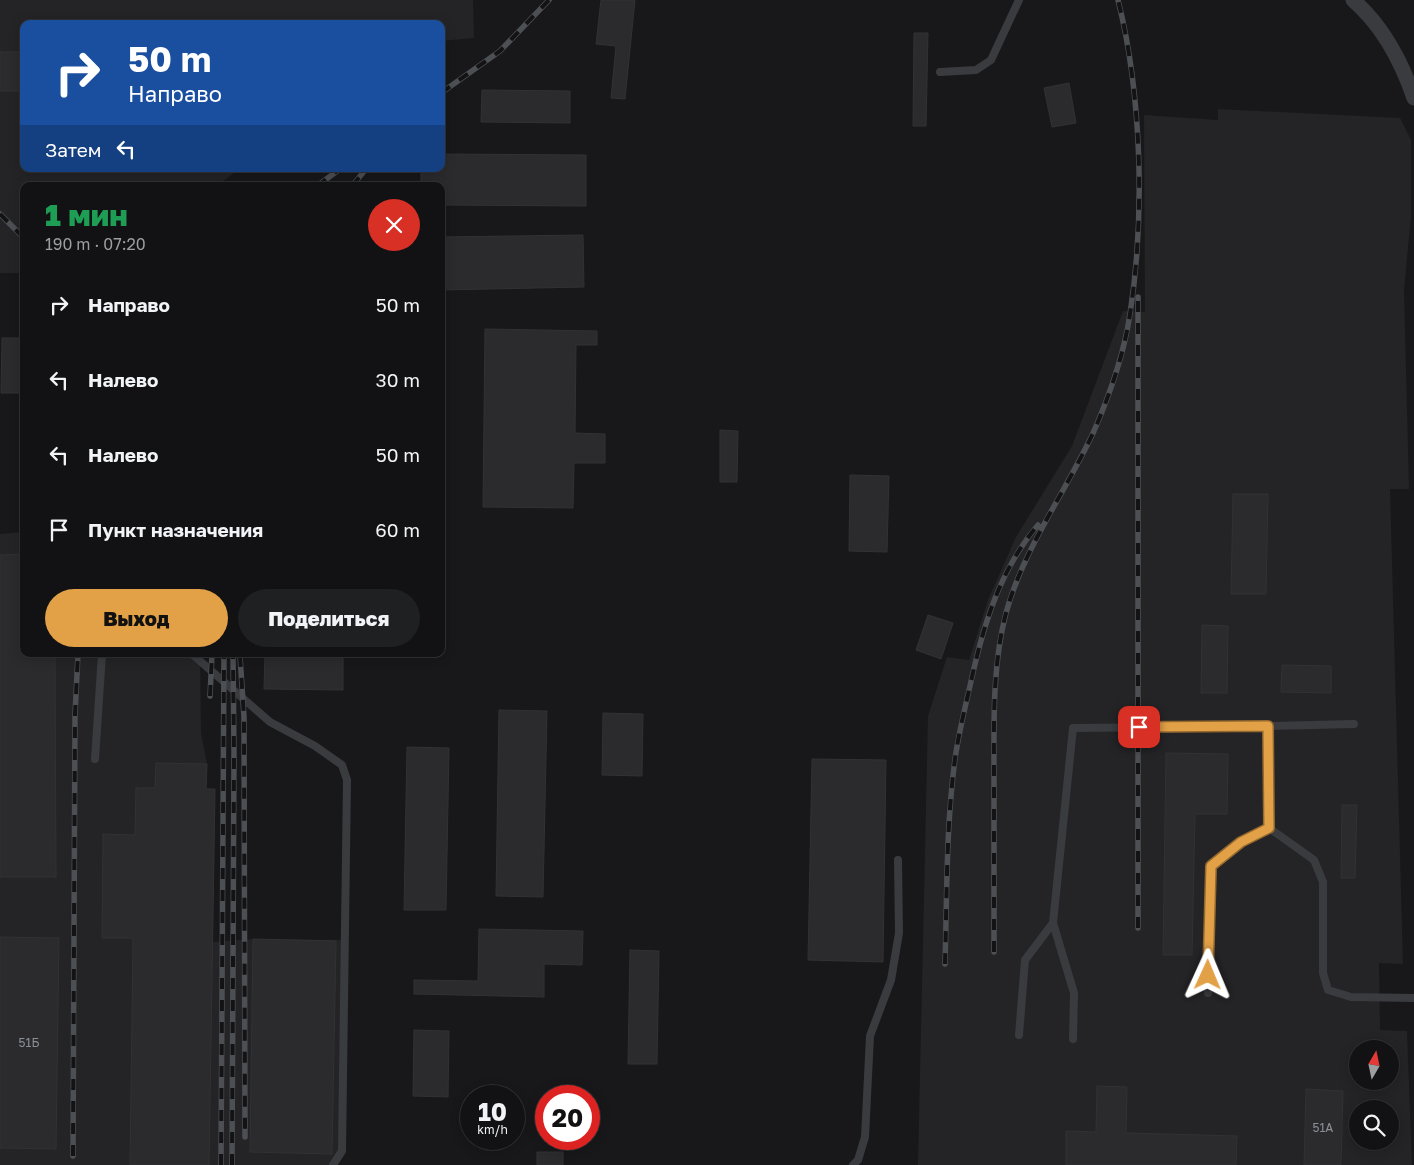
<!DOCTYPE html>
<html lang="ru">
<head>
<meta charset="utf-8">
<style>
	:root { --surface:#121214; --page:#1f2022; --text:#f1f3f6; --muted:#9c9ea0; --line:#313234; --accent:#e3a147 }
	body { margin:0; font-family:"Golos Text",sans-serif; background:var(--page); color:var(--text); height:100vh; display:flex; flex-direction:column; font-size:19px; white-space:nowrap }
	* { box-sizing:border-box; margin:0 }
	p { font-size:16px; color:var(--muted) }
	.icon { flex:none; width:28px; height:28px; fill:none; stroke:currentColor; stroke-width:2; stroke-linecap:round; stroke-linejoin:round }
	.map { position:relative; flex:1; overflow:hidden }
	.side { position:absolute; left:20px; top:182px; width:425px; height:475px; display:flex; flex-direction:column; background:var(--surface); border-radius:10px; box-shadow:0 2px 12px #0003,0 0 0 1px var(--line) }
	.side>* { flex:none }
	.hud { position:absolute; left:20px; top:20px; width:425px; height:152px; border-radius:10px; box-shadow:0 2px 12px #0003,0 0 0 1px var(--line); background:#1a4fa0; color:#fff; overflow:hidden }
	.needle { width:32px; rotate:9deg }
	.tools { position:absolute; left:1349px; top:1040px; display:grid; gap:10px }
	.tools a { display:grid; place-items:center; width:50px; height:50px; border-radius:50%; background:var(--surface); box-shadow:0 2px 12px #0003,0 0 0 1px var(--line); font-size:25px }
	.speed { position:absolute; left:460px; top:1085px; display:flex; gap:10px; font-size:25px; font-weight:700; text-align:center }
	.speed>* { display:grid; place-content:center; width:65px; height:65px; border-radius:50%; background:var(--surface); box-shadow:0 2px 12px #0003,0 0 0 1px var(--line); line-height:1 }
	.speed small { font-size:12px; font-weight:400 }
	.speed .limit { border:8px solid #d22; background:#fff; color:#111 }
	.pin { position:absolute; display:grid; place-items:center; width:42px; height:42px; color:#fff; margin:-21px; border-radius:10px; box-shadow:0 2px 8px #0006 }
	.me { position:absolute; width:55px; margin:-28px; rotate:1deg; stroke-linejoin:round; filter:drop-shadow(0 0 4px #0008) }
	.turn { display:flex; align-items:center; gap:18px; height:105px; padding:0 25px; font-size:22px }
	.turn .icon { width:65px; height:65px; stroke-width:2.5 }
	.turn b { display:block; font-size:35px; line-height:42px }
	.then { display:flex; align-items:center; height:48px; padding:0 25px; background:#0003; gap:10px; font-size:19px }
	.round { display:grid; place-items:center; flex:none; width:52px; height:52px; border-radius:26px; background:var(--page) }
	.head { display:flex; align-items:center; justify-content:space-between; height:85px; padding:0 25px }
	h1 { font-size:30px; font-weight:800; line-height:38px; color:#1e9e55 }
	.cta { display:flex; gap:10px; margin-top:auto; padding:10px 25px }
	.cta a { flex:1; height:58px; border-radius:30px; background:var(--accent); color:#111; font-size:20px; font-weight:800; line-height:58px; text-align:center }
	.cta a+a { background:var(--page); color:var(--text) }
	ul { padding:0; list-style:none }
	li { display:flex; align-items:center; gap:15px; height:75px; padding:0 25px }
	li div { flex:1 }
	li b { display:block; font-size:19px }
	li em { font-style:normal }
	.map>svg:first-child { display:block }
</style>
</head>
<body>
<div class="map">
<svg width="1414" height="1165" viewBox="0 0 1414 1165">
	<rect width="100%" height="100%" fill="#18181a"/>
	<!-- built -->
	<path fill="#242427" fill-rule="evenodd" d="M0,0H473L474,38L441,41V24H24V169H239L217,186H24V273H0Z
		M1218,109L1400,118L1411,140V216L1404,290L1409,489H1390L1403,964L1379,963L1380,1030L1407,1031L1412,1165H918L928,716L947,657L969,660L988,600L1016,537L1072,446L1123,311L1145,312L1144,115L1218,120ZM1358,1049H1390V1081H1358ZM1358,1109H1390V1141H1358Z
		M24,532V654H200L201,733L207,764L206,789H215L213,942L253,939L344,940L342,1151L333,1165H0V534Z"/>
	<!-- building -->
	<path fill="#2b2b2e" stroke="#323236" d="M601,0H635L625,99L611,98L616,46L596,44Z
		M914,33H928L926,126H913Z
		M0,52H24V91H0Z
		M1069,83L1076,123L1052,127L1044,88Z
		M482,90L570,91V123L481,122Z
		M441,154L586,155V206L441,205V186H421V169H441Z
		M583,235L584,287L441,290V237Z
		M485,329L597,331V345H576L575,433L605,434V463H574L573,508L483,507Z
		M2,338H24V393H1Z
		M720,430L738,431L737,482H720Z
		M850,475L889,476L887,552L849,551Z
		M1233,494H1268L1266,594H1231Z
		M24,554V654H55L56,877H0V555Z
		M928,615L953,623L941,659L916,650Z
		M1202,625L1228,626L1227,693H1201Z
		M265,654H343V690L264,689Z
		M1282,665L1331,666V693L1281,692Z
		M499,710L547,711L543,897L496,896Z
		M603,713L643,714L642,776L602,775Z
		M407,747L449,748L446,910H404Z
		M1166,753L1228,754L1227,814H1195L1192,955H1163Z
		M812,759L886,760L883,962L808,960Z
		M156,763L207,764L206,789H215L209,1165H130L133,938H102L103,834L135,835L136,788H155Z
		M1342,805H1357L1355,878H1341Z
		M479,929L583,931L582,965L544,964V997L414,994V980L478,981Z
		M0,937L59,938L56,1149L0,1148Z
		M253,939L336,941L332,1154L250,1152Z
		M630,950L659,951L657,1064H628Z
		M414,1030L449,1031L448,1097L413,1096Z
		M1097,1086L1127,1087L1126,1133L1237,1136L1236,1165H1066V1131L1096,1132Z
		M1306,1089L1343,1091L1341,1165H1304Z
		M537,1152H563V1165H537Z"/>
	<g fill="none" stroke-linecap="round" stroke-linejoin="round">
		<!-- lane -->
		<path stroke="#393b3f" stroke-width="8" d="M940,72L976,70L991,60L1019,0
			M192,654L270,722L315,746L342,765L347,780L342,1151L333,1165
			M1354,724L1268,726L1269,828L1314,860L1323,882V973L1328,990L1351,997L1414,998
			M95,759L102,654
			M1053,923L1074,993L1073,1039
			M1208,993L1211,866L1241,842L1269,828
			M1019,1035L1025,960L1053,923L1073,728L1268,726
			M853,1165L858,1160L865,1137L870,1036L891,980L899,933L898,860"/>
		<!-- street -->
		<path stroke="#393b3f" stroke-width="15" d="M1353,0C1382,25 1402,63 1414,98"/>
		<defs>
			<path id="rail" d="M441,93L500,51L549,0
				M317,186L340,169
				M352,186L366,169
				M0,214L24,238
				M240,656L244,717L245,1137
				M210,696L212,654
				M1138,928V297
				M994,952C994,894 994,837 994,779C994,723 992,667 1006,613C1024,547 1066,492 1094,431C1110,394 1124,354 1130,314C1145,217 1142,95 1118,0
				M945,964C947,896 946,826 955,759C959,731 966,704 972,677C984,623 1001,568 1038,525
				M73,1156L75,715L78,654
				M221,1165L224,654
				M232,1165L234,754L233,654"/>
		</defs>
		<!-- rail casing -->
		<use href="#rail" stroke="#4c4f53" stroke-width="5.5"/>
		<!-- rail -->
		<use href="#rail" stroke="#131315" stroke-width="4" stroke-dasharray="11" stroke-linecap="butt"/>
	</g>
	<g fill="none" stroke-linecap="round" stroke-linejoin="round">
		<defs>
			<path id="route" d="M1139,727L1268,726L1269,828L1241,842L1211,866L1208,975"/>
		</defs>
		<!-- route casing -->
		<use href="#route" stroke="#94692e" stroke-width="12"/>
		<!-- route -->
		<use href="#route" stroke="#e3a147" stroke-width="9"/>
	</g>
	<g text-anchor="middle" stroke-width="5" stroke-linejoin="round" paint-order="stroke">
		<!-- number labels -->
		<g font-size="12" fill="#8a8f95">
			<text x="29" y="1047">51Б</text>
			<text x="1323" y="1132">51А</text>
		</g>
	</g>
</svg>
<div class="tools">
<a><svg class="needle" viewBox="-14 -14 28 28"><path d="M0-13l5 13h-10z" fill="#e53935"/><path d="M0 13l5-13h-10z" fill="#9c9ea0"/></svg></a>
<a><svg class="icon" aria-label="search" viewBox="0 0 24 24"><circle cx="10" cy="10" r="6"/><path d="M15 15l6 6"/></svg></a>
</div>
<div class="speed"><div>10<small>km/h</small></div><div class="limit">20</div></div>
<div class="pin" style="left:1139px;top:727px;background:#d93025"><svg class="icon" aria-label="arrive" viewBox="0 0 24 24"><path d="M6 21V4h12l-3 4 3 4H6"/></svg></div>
<svg class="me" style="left:1208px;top:975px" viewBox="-20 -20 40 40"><path d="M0-17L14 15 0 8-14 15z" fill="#e3a147" stroke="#fff" stroke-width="4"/></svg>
<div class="hud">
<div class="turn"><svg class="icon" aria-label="right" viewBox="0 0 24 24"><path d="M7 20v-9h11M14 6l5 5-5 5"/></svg><div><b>50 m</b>Направо</div></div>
<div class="then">Затем<svg class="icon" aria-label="left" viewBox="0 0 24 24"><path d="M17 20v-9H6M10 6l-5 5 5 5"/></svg></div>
</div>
<section class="side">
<div class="head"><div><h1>1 мин</h1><p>190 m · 07:20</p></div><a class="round" style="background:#d93025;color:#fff"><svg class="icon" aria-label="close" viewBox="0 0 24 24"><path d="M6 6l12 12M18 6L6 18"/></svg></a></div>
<ul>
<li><svg class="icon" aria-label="right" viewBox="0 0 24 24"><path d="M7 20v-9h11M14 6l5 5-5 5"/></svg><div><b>Направо</b></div><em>50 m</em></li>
<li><svg class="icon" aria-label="left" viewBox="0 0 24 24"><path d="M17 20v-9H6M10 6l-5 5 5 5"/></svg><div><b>Налево</b></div><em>30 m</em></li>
<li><svg class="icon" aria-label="left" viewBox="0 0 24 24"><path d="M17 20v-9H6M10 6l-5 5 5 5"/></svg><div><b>Налево</b></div><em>50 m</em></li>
<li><svg class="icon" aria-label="arrive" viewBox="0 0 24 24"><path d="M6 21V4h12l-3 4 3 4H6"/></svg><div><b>Пункт назначения</b></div><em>60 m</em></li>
</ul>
<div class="cta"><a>Выход</a><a>Поделиться</a></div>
</section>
</div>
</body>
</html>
